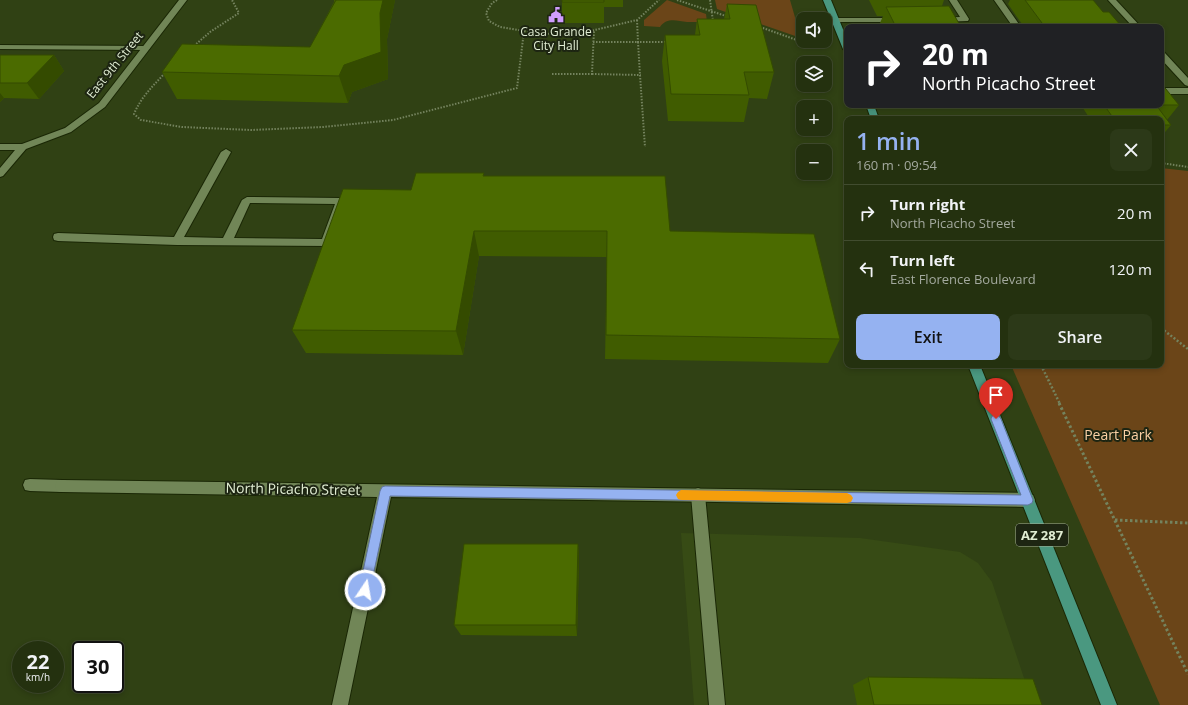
<!DOCTYPE html>
<html lang="en">
<head>
<meta charset="utf-8">
<style>
	:root { --surface:#24310f; --page:#2c3918; --text:#f1f3f6; --muted:#a3a99e; --line:#414c2f; --accent:#95b2f1 }
	body { margin:0; font-family:"Open Sans",sans-serif; background:var(--page); color:var(--text); height:100vh; display:flex; flex-direction:column; font-size:15px; white-space:nowrap }
	* { box-sizing:border-box; margin:0 }
	p { font-size:13px; color:var(--muted) }
	.icon { flex:none; width:22px; height:22px; fill:none; stroke:currentColor; stroke-width:2; stroke-linecap:round; stroke-linejoin:round }
	.map { position:relative; flex:1; overflow:hidden }
	.side { position:absolute; left:844px; top:116px; width:320px; height:252px; display:flex; flex-direction:column; background:var(--surface); border-radius:8px; box-shadow:0 2px 6px #0003,0 0 0 1px var(--line) }
	.side>* { flex:none }
	.banner { position:absolute; left:844px; top:24px; width:320px; height:84px; border-radius:8px; box-shadow:0 2px 6px #0003,0 0 0 1px var(--line); background:#202124; color:#fff; overflow:hidden }
	.tools { position:absolute; left:796px; top:12px; display:grid; gap:8px }
	.tools a { display:grid; place-items:center; width:36px; height:36px; border-radius:8px; background:var(--surface); box-shadow:0 2px 6px #0003,0 0 0 1px var(--line); font-size:20px }
	.speed { position:absolute; left:12px; top:641px; display:flex; gap:8px; font-size:20px; font-weight:700; text-align:center }
	.speed>* { display:grid; place-content:center; width:52px; height:52px; border-radius:50%; background:var(--surface); box-shadow:0 2px 6px #0003,0 0 0 1px var(--line); line-height:1 }
	.speed small { font-size:10px; font-weight:400 }
	.speed .limit { border:2px solid #111; border-radius:6px; background:#fff; color:#111 }
	.pin { position:absolute; display:grid; place-items:center; width:34px; height:34px; color:#fff; margin:-41px -17px; border-radius:50% 50% 50% 0; rotate:-45deg; box-shadow:0 0 4px #0007 }
	.pin .icon { rotate:45deg }
	.me { position:absolute; width:44px; margin:-22px; rotate:12deg; stroke-linejoin:round; filter:drop-shadow(0 0 3px #0008) }
	.turn { display:flex; align-items:center; gap:14px; height:84px; padding:0 12px; font-size:18px }
	.turn .icon { width:52px; height:52px; stroke-width:2.5 }
	.turn b { display:block; font-size:28px; line-height:34px }
	.round { display:grid; place-items:center; flex:none; width:42px; height:42px; border-radius:8px; background:var(--page) }
	.head { display:flex; align-items:center; justify-content:space-between; height:68px; padding:0 12px }
	h1 { font-size:24px; font-weight:600; line-height:30px; color:var(--accent) }
	.primary-button { display:flex; gap:8px; margin-top:auto; padding:8px 12px }
	.primary-button a { flex:1; height:46px; border-radius:8px; background:var(--accent); color:#111; font-size:16px; font-weight:600; line-height:46px; text-align:center }
	.primary-button a+a { background:var(--page); color:var(--text) }
	ul { padding:0; list-style:none }
	li { display:flex; align-items:center; gap:12px; height:56px; padding:0 12px; border-top:1px solid var(--line) }
	li div { flex:1 }
	li b { display:block; font-size:15px }
	li em { font-style:normal }
	.map>svg:first-child { display:block }
</style>
</head>
<body>
<div class="map">
<svg width="1188" height="705" viewBox="0 0 1188 705">
	<rect width="100%" height="100%" fill="#304114"/>
	<!-- built -->
	<path fill="#374b15" d="M681,533L860,538L960,552L978,563L992,582L1033,705H694Z"/>
	<!-- green -->
	<path fill="#6b4518" d="M667,0L706,14L707,22C700,22 694,22 687,22C677,21 667,17 660,27L644,26V20Z
		M715,0H790L801,38L717,9Z
		M1161,168L1188,171V705H1160L1011,365H1161Z"/>
	<g fill="none" stroke-linecap="round" stroke-linejoin="round">
		<defs>
			<path id="lane" d="M949,0H957L969,19L968,21L937,22L936,20L940,18L960,17Z
				M994,0H1002L1021,27H1013Z
				M832,18H898L902,20L898,22H835L831,20Z
				M0,45L146,46L150,48L146,50L0,49Z
				M1161,88H1188V94H1161Z
				M226,149L231,152L184,237L223,238L242,200L247,197L341,198L346,201L330,246L177,245L58,241L54,240L53,237L54,234L58,233L174,237L221,152ZM250,203L335,204L322,239L234,238Z
				M30,479L62,480L67,481L69,486L67,491L62,492L30,491L25,490L23,485L25,480Z
				M698,488L703,490L705,495L725,705H709L691,495L693,490Z"/>
			<path id="street" d="M179,0H187L105,107L71,132L26,149L3,176L0,177V168L15,150H0V144H22L65,128L99,103Z
				M1108,0H1116L1141,27H1133Z
				M1161,52H1164L1188,78V86L1185,85L1161,59Z
				M62,480L1028,493L1033,495L1035,500L1033,505L1028,507L391,497L348,705H332L377,497L62,492L57,491L55,486L57,481Z"/>
			<path id="primary" d="M823,0H831L847,39V51L843,49Z
				M866,105H874L879,119H871Z
				M968,365H980L1117,705H1101Z"/>
		</defs>
		<!-- lane casing -->
		<use href="#lane" stroke="#1a2705" stroke-width="2"/>
		<!-- street casing -->
		<use href="#street" stroke="#1a2705" stroke-width="2"/>
		<!-- primary casing -->
		<use href="#primary" stroke="#1a2705" stroke-width="2"/>
		<!-- path-far2 -->
		<path stroke="#74835e" stroke-width="2" stroke-dasharray="1.5 1.5" stroke-linecap="butt" d="M497,0L492,3L486,13L489,21L500,27L542,34L582,33L637,20L659,0
			M677,0L726,16
			M710,0L713,21
			M637,20L638,42H666
			M760,27L808,44
			M593,42H638L640,75
			M194,46L210,32L239,13L232,0
			M165,73C153,86 141,97 134,114L141,120L182,127L251,130L323,127L393,120L517,88L524,31
			M552,74H592L594,30
			M592,74L640,75L645,147
			M1161,163L1188,167"/>
		<!-- path-far1 -->
		<path stroke="#74835e" stroke-width="2.5" stroke-dasharray="2 2" stroke-linecap="butt" d="M1161,328L1188,349
			M1041,365L1060,404"/>
		<!-- path -->
		<path stroke="#74835e" stroke-width="3" stroke-dasharray="2.5 2.5" stroke-linecap="butt" d="M1059,403L1188,674
			M1115,520L1188,523"/>
		<!-- lane -->
		<use href="#lane" fill="#718657" fill-rule="evenodd"/>
		<!-- street -->
		<use href="#street" fill="#718657" fill-rule="evenodd"/>
		<!-- primary -->
		<use href="#primary" fill="#4a9880" fill-rule="evenodd"/>
	</g>
	<!-- wall -->
	<path fill="#405c00" d="M334,0H395L387,39L388,79L352,92L348,103L177,99L162,72L310,47L334,2Z
		M562,0H623V7H604V23H562Z
		M869,0H944L942,6L961,27H882L880,23L883,16H877Z
		M1010,0H1093L1103,12L1122,27H1024L1008,4Z
		M727,4L774,72L767,99L749,98L744,122L668,121L662,61L665,35H695L697,19H724Z
		M0,55H54L64,71L39,99L4,98L0,102Z
		M1081,105H1179L1167,120L1171,125L1161,137V119H1090Z
		M484,173V176L670,231L840,339L828,363L605,359L607,257L479,256L463,355L306,353L292,330L411,190Z
		M578,544L579,558L577,636L461,635L454,625Z
		M868,677L1042,705H857L853,685Z"/>
	<!-- shaded-wall -->
	<path fill="#344b00" d="M383,0H395L387,39L388,79L352,92L348,103L339,76L344,65L380,13Z
		M54,55L64,71L39,99L27,83Z
		M0,93L4,98L0,102Z
		M474,231L479,256L463,355L456,331Z
		M578,544L579,558L577,636L576,625Z"/>
	<!-- building -->
	<path fill="#4b6b00" stroke="#344b00" d="M336,0H383L380,13L381,52L344,65L339,76L162,72L182,44L310,47Z
		M562,0H604V2H562Z
		M1025,0H1093L1103,12H1109L1122,27H1045Z
		M727,4L756,5L774,72H744L749,95L671,94L665,35H700L697,19H730Z
		M949,6L961,27H896L886,7Z
		M0,55H54L27,83H0Z
		M1161,83L1179,105H1161Z
		M1104,105H1156L1171,125H1161V119H1114Z
		M416,173H484L483,176H665L670,231L814,234L840,339L606,335L607,231H474L456,331L292,330L343,189L411,190Z
		M464,544H578L576,625H454Z
		M868,677L1033,679L1042,705H874Z"/>
	<!-- route -->
	<path fill="#95b2f1" stroke="#61749d" d="M996,415L999,416L1001,419L1033,500L1032,503L1028,505L390,496L370,590L369,594L365,595L361,594L359,590L380,491L382,487L385,486L1021,495L991,419L992,416Z"/>
	<!-- slow -->
	<path fill="#f59e0b" d="M681,490L847,493L851,495L853,498L851,502L847,503L681,500L678,499L676,495L678,492Z"/>
	<!-- icons -->
	<defs>
		<symbol id="civic-bare" viewBox="-9 -9 18 18"><path d="M-.6-6.5H3V-4.5H.6V-3L4-1V1h2V6H-6V1h2V-1L-.6-3ZM-1.2 2.5V6h2.4V2.5Z" fill="#d09dfe" stroke="#1d2512" stroke-width="2.5" paint-order="stroke"/></symbol>
	</defs>
	<g fill-rule="evenodd">
		<use href="#civic-bare" x="545" y="4" width="22" height="22"/>
	</g>
	<g text-anchor="middle" stroke-width="4" stroke-linejoin="round" paint-order="stroke">
		<!-- far-poi labels -->
		<g font-size="12" fill="#e1edd3" stroke="#1d2512">
			<text x="556" y="36">Casa Grande<tspan x="556" dy="14">City Hall</tspan></text>
		</g>
		<!-- far-street labels -->
		<g font-size="12" fill="#e1edd3" stroke="#1d2512">
			<text transform="translate(115 65) rotate(-51)" y="4">East 9th Street</text>
		</g>
		<!-- shield labels -->
		<rect fill="#1d2512" stroke="#a6b199" stroke-width="1" x="1016" y="524" width="52" height="22" rx="3"/>
		<g font-size="13" font-weight="bold" fill="#e1edd3">
			<text x="1042" y="540">AZ 287</text>
		</g>
		<!-- park labels -->
		<g font-size="14" fill="#fbd0a4" stroke="#1d2512">
			<text x="1118" y="440">Peart Park</text>
		</g>
		<!-- street labels -->
		<g font-size="14" fill="#e1edd3" stroke="#1d2512">
			<text transform="translate(293 489) rotate(1)" y="5">North Picacho Street</text>
		</g>
	</g>
</svg>
<div class="tools">
<a><svg class="icon" aria-label="sound" viewBox="0 0 24 24"><path d="M4 9h4l5-4v14l-5-4H4zM17 9q2 3 0 6"/></svg></a>
<a><svg class="icon" aria-label="layers" viewBox="0 0 24 24"><path d="M12 4l9 5-9 5-9-5zM3 14l9 5 9-5"/></svg></a>
<a>+</a>
<a>−</a>
</div>
<div class="speed"><div>22<small>km/h</small></div><div class="limit">30</div></div>
<div class="pin" style="left:996px;top:419px;background:#d93025"><svg class="icon" aria-label="arrive" viewBox="0 0 24 24"><path d="M6 21V4h12l-3 4 3 4H6"/></svg></div>
<svg class="me" style="left:365px;top:590px" viewBox="-20 -20 40 40"><circle r="17" fill="#95b2f1" stroke="#fff" stroke-width="3"/><path d="M0-11L8 9 0 5-8 9z" fill="#fff"/></svg>
<div class="banner">
<div class="turn"><svg class="icon" aria-label="right" viewBox="0 0 24 24"><path d="M7 20v-9h11M14 6l5 5-5 5"/></svg><div><b>20 m</b>North Picacho Street</div></div>
</div>
<section class="side">
<div class="head"><div><h1>1 min</h1><p>160 m · 09:54</p></div><a class="round"><svg class="icon" aria-label="close" viewBox="0 0 24 24"><path d="M6 6l12 12M18 6L6 18"/></svg></a></div>
<ul>
<li><svg class="icon" aria-label="right" viewBox="0 0 24 24"><path d="M7 20v-9h11M14 6l5 5-5 5"/></svg><div><b>Turn right</b><p>North Picacho Street</p></div><em>20 m</em></li>
<li><svg class="icon" aria-label="left" viewBox="0 0 24 24"><path d="M17 20v-9H6M10 6l-5 5 5 5"/></svg><div><b>Turn left</b><p>East Florence Boulevard</p></div><em>120 m</em></li>
</ul>
<div class="primary-button"><a>Exit</a><a>Share</a></div>
</section>
</div>
</body>
</html>
